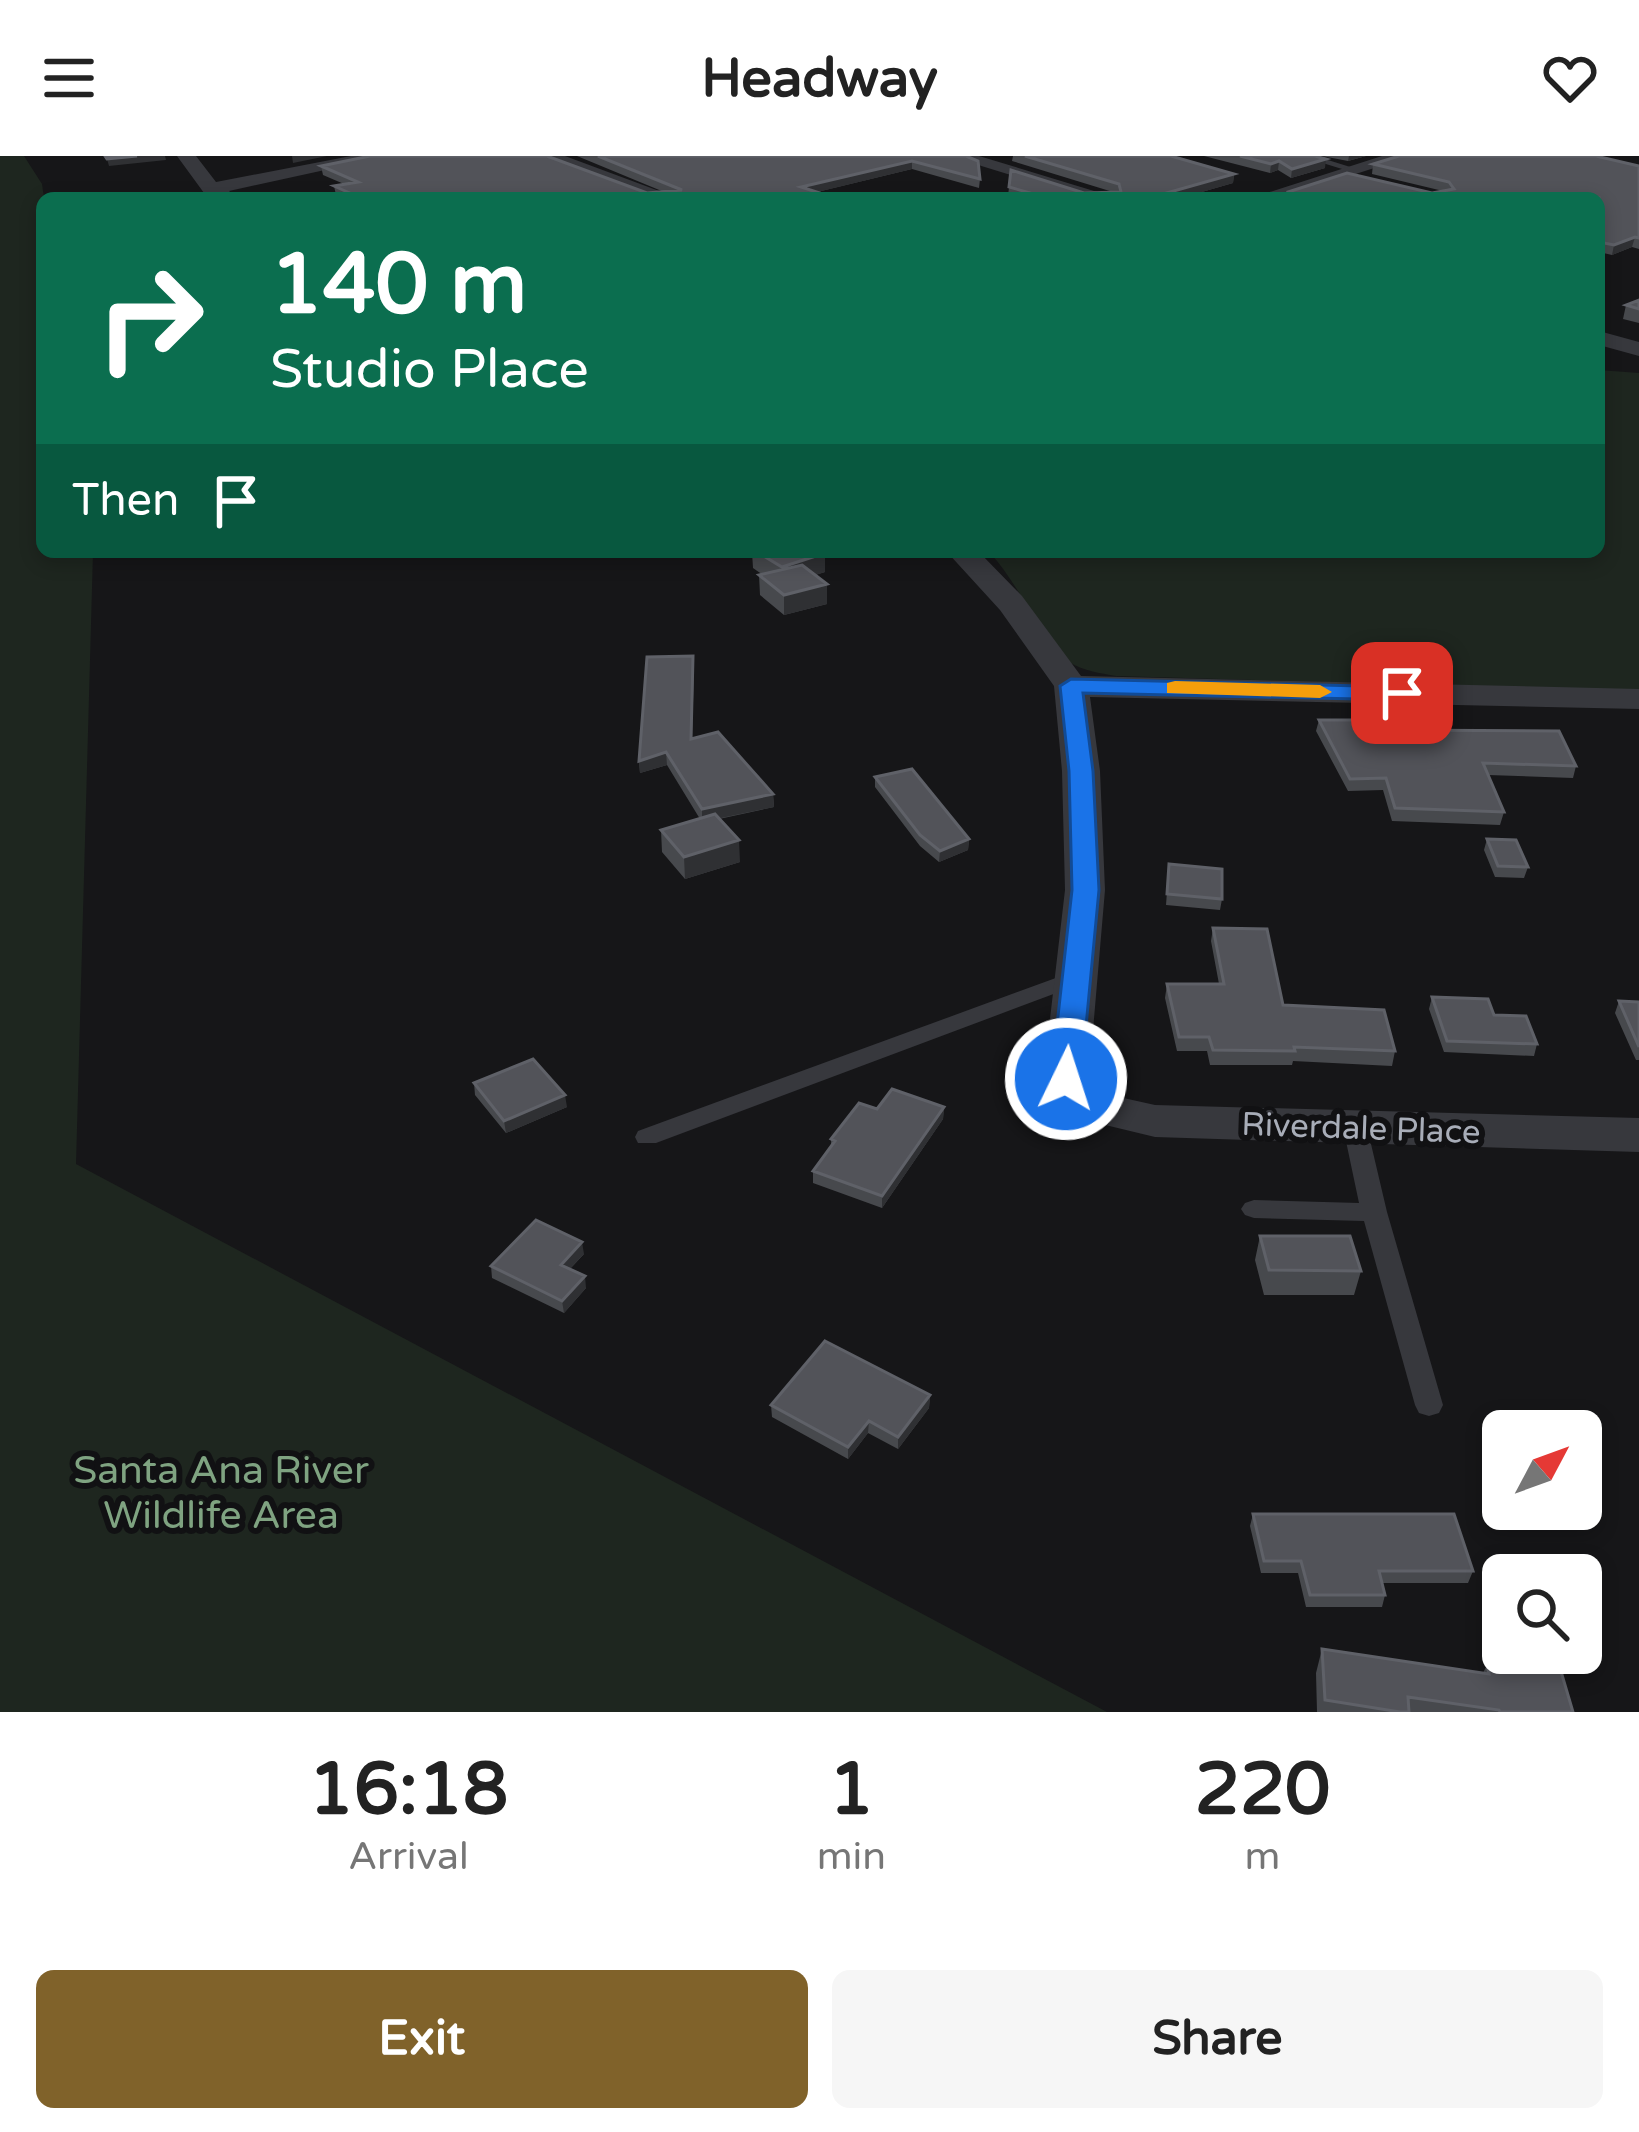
<!DOCTYPE html>
<html lang="en">
<head>
<meta charset="utf-8">
<style>
	:root { --surface:#fff; --page:#f6f6f6; --text:#222; --muted:#767676; --accent:#80622a }
	body { margin:0; font-family:"Varela Round",sans-serif; background:var(--page); color:var(--text); height:100vh; display:flex; flex-direction:column; font-size:45px; white-space:nowrap }
	* { box-sizing:border-box; margin:0 }
	p { font-size:39px; color:var(--muted) }
	.icon { flex:none; width:66px; height:66px; fill:none; stroke:currentColor; stroke-width:2; stroke-linecap:round; stroke-linejoin:round }
	.map { position:relative; height:1556px; overflow:hidden }
	.sheet { display:flex; flex-direction:column; background:var(--surface); flex:1 }
	.sheet>* { flex:none }
	.guide { position:absolute; left:36px; top:36px; width:1569px; height:366px; border-radius:18px; box-shadow:0 6px 18px #0003; background:#0b6e4f; color:#fff; overflow:hidden }
	.needle { width:78px; rotate:49deg }
	.fabs { position:absolute; left:1482px; top:1254px; display:grid; gap:24px }
	.fabs a { display:grid; place-items:center; width:120px; height:120px; border-radius:18px; background:var(--surface); box-shadow:0 6px 18px #0003; font-size:60px }
	.pin { position:absolute; display:grid; place-items:center; width:102px; height:102px; color:#fff; margin:-51px; border-radius:24px; box-shadow:0 6px 18px #0006 }
	.me { position:absolute; width:132px; margin:-66px; rotate:4deg; stroke-linejoin:round; filter:drop-shadow(0 0 9px #0008) }
	.turn { display:flex; align-items:center; gap:42px; height:252px; padding:0 36px; font-size:54px }
	.turn .icon { width:156px; height:156px; stroke-width:2.5 }
	.turn b { display:block; font-size:84px; line-height:102px }
	.then { display:flex; align-items:center; height:114px; padding:0 36px; background:#0003; gap:24px; font-size:45px }
	.eta { display:flex; justify-content:space-evenly; align-items:center; height:204px; text-align:center }
	.eta b { font-size:72px; font-weight:800; line-height:84px }
	.cta { display:flex; gap:24px; margin-top:auto; padding:24px 36px }
	.cta a { flex:1; height:138px; border-radius:18px; background:var(--accent); color:#fff; font-size:48px; font-weight:800; line-height:138px; text-align:center }
	.cta a+a { background:var(--page); color:var(--text) }
	header { display:flex; justify-content:space-between; align-items:center; height:156px; padding:0 36px; background:var(--surface); font-size:54px; font-weight:800 }
	.map>svg:first-child { display:block }
</style>
</head>
<body>
<header><svg class="icon" aria-label="menu" viewBox="0 0 24 24"><path d="M4 6h16M4 12h16M4 18h16"/></svg>Headway<svg class="icon" aria-label="heart" viewBox="0 0 24 24"><path d="M12 20l-8-8c-3-5 5-10 8-4 3-6 11-1 8 4z"/></svg></header>
<div class="map">
<svg width="1639" height="1556" viewBox="0 0 1639 1556">
	<rect width="100%" height="100%" fill="#161618"/>
	<!-- green -->
	<path fill="#1e261f" d="M0,0H24L42,28L44,42L42,396H93L76,1008L1107,1556H0Z
		M1599,214L1639,217V535L1116,520C1100,517 1083,515 1069,506C1047,490 1015,422 989,396H1599Z"/>
	<g fill="none" stroke-linecap="round" stroke-linejoin="round">
		<!-- service -->
		<path fill="#37383d" fill-rule="evenodd" d="M1300,0H1315L1360,14L1355,17Z
			M893,37L897,42H882Z
			M1075,815L1083,817L1086,822L1083,827L656,987H638L635,981L638,975Z
			M1355,963L1363,965L1367,971L1387,1056L1443,1249L1439,1257L1429,1260L1419,1257L1415,1249L1364,1065L1254,1062L1245,1059L1241,1053L1245,1047L1254,1044L1359,1047L1343,971L1347,965Z"/>
		<!-- minor -->
		<path fill="#37383d" fill-rule="evenodd" d="M177,0H196L216,26L351,0H389L229,35L237,42L204,37Z
			M538,0H565L678,42H649Z
			M949,0H979L1117,42H1085Z
			M1382,0H1411L1282,42H1251Z
			M1599,175L1639,186V200L1599,189Z
			M947,396H979L1022,440L1081,520L1639,533V553L1090,541L1100,615L1105,734L1089,921L1101,937L1155,949L1639,962V996L1155,981L1068,960L1043,923L1065,734L1062,615L1054,530L1000,454Z"/>
	</g>
	<!-- wall -->
	<path fill="#47494d" d="M577,0H966L980,23L979,32L912,13L817,36L835,42H342L336,39L334,30L344,28L323,19L321,10L647,37L664,36Z
		M1013,0H1171L1234,18L1233,27L1181,42H1014L1008,40L1011,14L1084,37L1113,36L1012,5Z
		M1204,0H1315L1325,12L1291,22L1278,14L1270,17Z
		M1322,0H1366L1348,5Z
		M1373,8L1639,10V93L1632,91L1612,99L1599,96V42H1288V36L1432,37L1443,35L1372,18Z
		M1639,144V167L1623,163L1626,149Z
		M752,396H824L825,416L815,419L827,448L784,459L760,439L759,419H763L753,412Z
		M694,512L692,582L773,638L774,651L719,663L740,706L685,723L662,696L661,674L700,663L667,609L640,617L639,605Z
		M1319,564L1576,610L1573,622L1488,619L1504,656L1500,669L1392,665L1383,634L1348,635L1316,575Z
		M875,621L969,683L968,694L939,706L920,690L875,631Z
		M1487,683L1528,711L1524,722L1495,721L1484,694Z
		M1169,708L1222,743L1220,754L1166,749Z
		M1213,772L1283,849L1395,895L1392,910L1293,905L1292,909H1210L1207,895H1177L1165,842L1167,828H1219L1211,785Z
		M1432,841L1494,859L1537,888L1534,900L1444,896L1429,853Z
		M1619,845L1639,846V904H1636L1615,857Z
		M474,927L567,951L506,977L475,939Z
		M944,951L943,963L882,1052L813,1027V1015L831,990V983L877,953Z
		M1260,1080L1361,1115L1354,1139H1264L1255,1104Z
		M584,1098L570,1113L586,1132L564,1157L492,1122L491,1110Z
		M930,1239L929,1252L898,1293L868,1277L848,1303L772,1261L771,1249Z
		M1253,1358L1473,1415L1468,1427H1382L1385,1439L1382,1451H1306L1298,1417H1261L1250,1370Z
		M1322,1493L1483,1517L1487,1509L1573,1556H1317L1316,1517Z"/>
	<!-- shaded-wall -->
	<path fill="#2f3033" d="M137,0H165L166,4L109,10L107,3Z
		M292,0H327L293,7Z
		M1349,0H1366L1348,5Z
		M1326,3L1325,12L1291,22L1292,13Z
		M912,5V13L801,40V31Z
		M1279,5L1278,14L1270,17L1271,8Z
		M1234,18L1233,27L1181,42H1149Z
		M1635,81L1632,91L1612,99L1614,89Z
		M825,397V416L782,430V411Z
		M827,428V448L784,459V439Z
		M666,596L667,609L640,617L639,605Z
		M773,638L774,651L702,666V653Z
		M969,683L968,694L939,706L940,695Z
		M739,684L740,706L685,723L684,701Z
		M565,939L567,951L506,977L504,965Z
		M944,951L943,963L882,1052V1040Z
		M582,1086L584,1098L562,1121L561,1109Z
		M585,1120L586,1132L564,1157L562,1145Z
		M930,1239L929,1252L898,1293V1281Z
		M869,1265L868,1277L848,1303V1291Z"/>
	<!-- building -->
	<path fill="#525359" stroke="#5f6168" stroke-width="3" d="M105,0H137L107,3Z
		M370,0H547L647,37L682,34L598,0H966L978,5L980,23L912,5L801,31L835,42H359H361L334,30L358,26L321,10Z
		M1025,0H1171L1234,18L1149,42H1022L1034,38L1009,31L1011,14L1084,37L1121,36L1119,28Z
		M1240,0H1315L1326,3L1292,13L1279,5L1271,8Z
		M1399,0H1596L1639,10V82L1635,81L1614,89L1599,86V42H1416L1404,39L1394,42H1290L1288,36L1347,17L1432,37L1454,33L1449,26L1373,8Z
		M1639,144V153L1626,149Z
		M757,396H824L825,397L782,411Z
		M802,409L827,428L784,439L759,419Z
		M693,500L691,583L718,576L773,638L702,653L666,596L639,605L647,501Z
		M1319,564H1382L1386,574L1559,575L1576,610L1483,607L1504,656L1395,652L1386,622L1350,623Z
		M912,613L969,683L940,695L920,679L875,621Z
		M715,658L739,684L684,701L661,674Z
		M1487,683L1516,684L1528,711L1498,710Z
		M1169,708L1222,713V743L1167,738Z
		M1213,772L1267,773L1283,849L1384,854L1395,895L1294,891L1295,895L1213,894L1209,881H1179L1167,828H1224Z
		M1432,841L1488,843L1494,859L1526,860L1537,888L1447,885Z
		M1619,845L1639,846V891Z
		M533,903L565,939L504,965L474,927Z
		M892,933L944,951L882,1040L813,1015L835,985L831,983L859,947L877,953Z
		M536,1064L582,1086L561,1109L585,1120L562,1145L491,1110Z
		M1260,1080H1350L1361,1115L1269,1114Z
		M825,1185L930,1239L898,1281L869,1265L848,1291L771,1249Z
		M1253,1358H1454L1473,1415H1379L1385,1439H1310L1301,1405H1264Z
		M1322,1493L1489,1518L1487,1509L1560,1512L1573,1556H1500L1499,1554L1408,1541L1409,1556H1400L1325,1544Z"/>
	<!-- route -->
	<path fill="#1a73e8" stroke="#114b97" stroke-width="3" d="M1071,523L1402,531L1413,537L1402,544L1083,537L1093,615L1099,734L1081,923L1066,933L1051,923L1072,734L1069,615L1060,530Z"/>
	<!-- slow -->
	<path fill="#f59e0b" d="M1175,525L1320,529L1332,536L1320,542L1167,537V527Z"/>
	<g text-anchor="middle" stroke-width="12" stroke-linejoin="round" paint-order="stroke">
		<!-- street labels -->
		<g font-size="33" fill="#a8adb8" stroke="#111113">
			<text transform="translate(1361 971) rotate(2)" y="12">Riverdale Place</text>
		</g>
		<!-- near-park labels -->
		<g font-size="39" fill="#7fa381" stroke="#111113">
			<text x="221" y="1327">Santa Ana River<tspan x="221" dy="45">Wildlife Area</tspan></text>
		</g>
	</g>
</svg>
<div class="fabs">
<a><svg class="needle" viewBox="-14 -14 28 28"><path d="M0-13l5 13h-10z" fill="#e53935"/><path d="M0 13l5-13h-10z" fill="#767676"/></svg></a>
<a><svg class="icon" aria-label="search" viewBox="0 0 24 24"><circle cx="10" cy="10" r="6"/><path d="M15 15l6 6"/></svg></a>
</div>
<div class="pin" style="left:1402px;top:537px;background:#d93025"><svg class="icon" aria-label="arrive" viewBox="0 0 24 24"><path d="M6 21V4h12l-3 4 3 4H6"/></svg></div>
<svg class="me" style="left:1066px;top:923px" viewBox="-20 -20 40 40"><circle r="17" fill="#1a73e8" stroke="#fff" stroke-width="3"/><path d="M0-11L8 9 0 5-8 9z" fill="#fff"/></svg>
<div class="guide">
<div class="turn"><svg class="icon" aria-label="right" viewBox="0 0 24 24"><path d="M7 20v-9h11M14 6l5 5-5 5"/></svg><div><b>140 m</b>Studio Place</div></div>
<div class="then">Then<svg class="icon" aria-label="arrive" viewBox="0 0 24 24"><path d="M6 21V4h12l-3 4 3 4H6"/></svg></div>
</div>
</div>
<section class="sheet">
<div class="eta">
<div><b>16:18</b><p>Arrival</p></div>
<div><b>1</b><p>min</p></div>
<div><b>220</b><p>m</p></div>
</div>
<div class="cta"><a>Exit</a><a>Share</a></div>
</section>
</body>
</html>
